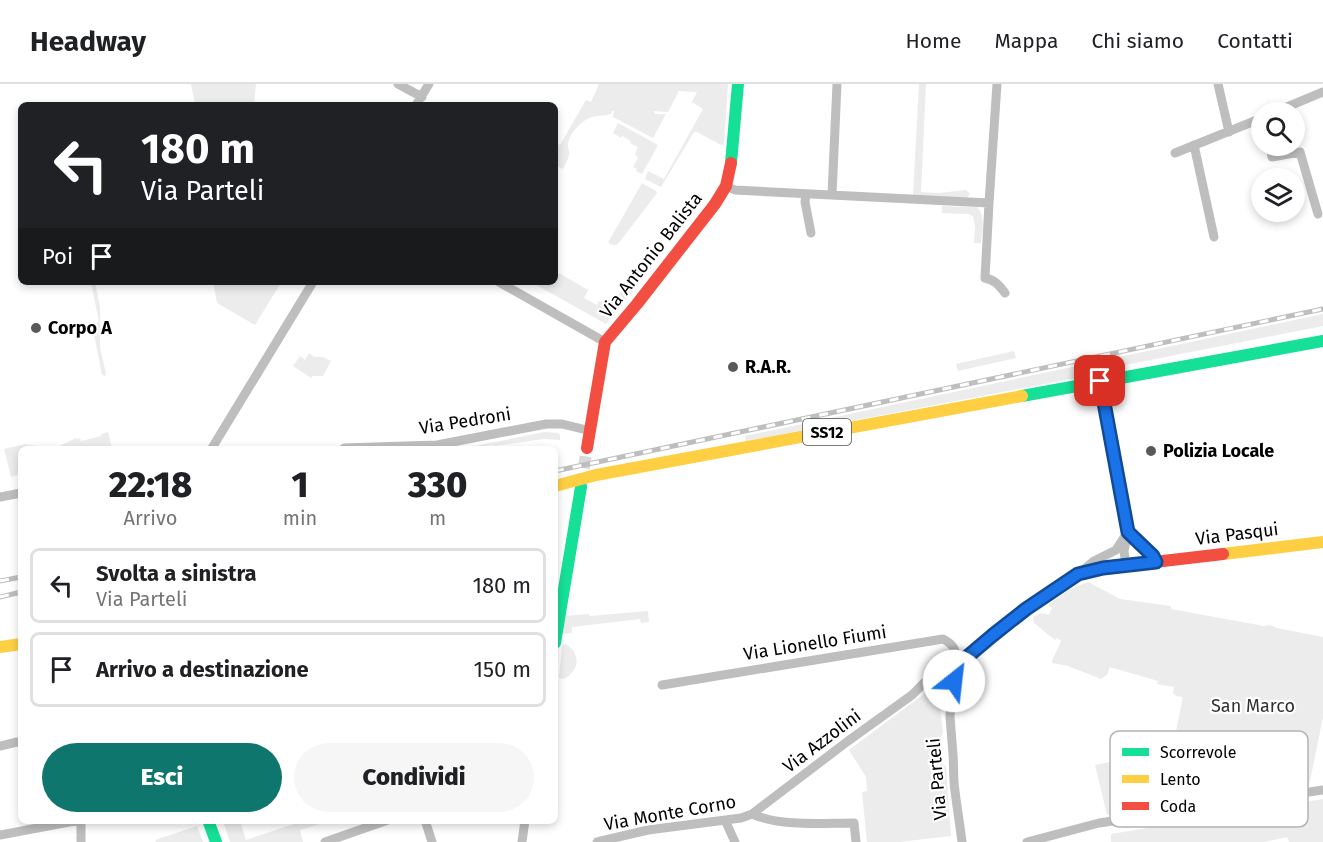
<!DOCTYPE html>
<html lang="it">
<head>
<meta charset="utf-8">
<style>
	:root { --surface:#fff; --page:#f6f6f6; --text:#202124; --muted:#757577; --line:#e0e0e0; --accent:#0f766e }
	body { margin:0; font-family:"Fira Sans",sans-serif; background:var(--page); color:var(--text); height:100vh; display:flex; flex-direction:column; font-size:22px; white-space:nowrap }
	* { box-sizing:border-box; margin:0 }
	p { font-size:20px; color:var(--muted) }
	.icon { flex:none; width:33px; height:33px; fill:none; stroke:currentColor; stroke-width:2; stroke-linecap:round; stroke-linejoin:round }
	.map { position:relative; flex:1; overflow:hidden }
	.sheet { position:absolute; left:18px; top:362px; width:540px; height:378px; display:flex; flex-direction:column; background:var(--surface); border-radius:9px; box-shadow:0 3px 9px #0003 }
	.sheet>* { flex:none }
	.top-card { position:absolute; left:18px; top:18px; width:540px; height:183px; border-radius:9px; box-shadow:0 3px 9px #0003; background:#202124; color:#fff; overflow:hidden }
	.buttons { position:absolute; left:1251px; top:18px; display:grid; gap:12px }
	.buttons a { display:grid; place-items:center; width:54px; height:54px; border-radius:50%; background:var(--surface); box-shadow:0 3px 9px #0003; font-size:30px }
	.pin { position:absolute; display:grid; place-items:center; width:51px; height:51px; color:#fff; margin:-26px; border-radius:12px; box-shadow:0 3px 9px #0006 }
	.me { position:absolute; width:66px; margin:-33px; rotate:29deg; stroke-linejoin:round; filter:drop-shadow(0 0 4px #0008) }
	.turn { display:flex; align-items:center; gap:21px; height:126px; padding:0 24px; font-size:27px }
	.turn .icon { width:78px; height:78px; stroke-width:2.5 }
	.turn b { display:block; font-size:42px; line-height:51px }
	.then { display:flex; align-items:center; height:57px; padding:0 24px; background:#0003; gap:12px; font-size:22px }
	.eta { display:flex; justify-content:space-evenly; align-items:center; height:102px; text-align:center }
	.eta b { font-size:36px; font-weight:800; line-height:42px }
	.cta { display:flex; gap:12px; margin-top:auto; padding:12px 24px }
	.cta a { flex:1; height:69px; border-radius:36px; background:var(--accent); color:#fff; font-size:24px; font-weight:800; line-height:69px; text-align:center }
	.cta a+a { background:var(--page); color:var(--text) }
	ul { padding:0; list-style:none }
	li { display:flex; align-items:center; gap:18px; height:75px; margin:0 12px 9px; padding:0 12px; border:3px solid var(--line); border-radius:9px }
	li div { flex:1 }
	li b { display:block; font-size:22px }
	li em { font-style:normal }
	header { display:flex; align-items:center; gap:36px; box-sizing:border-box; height:84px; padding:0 30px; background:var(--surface); border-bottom:2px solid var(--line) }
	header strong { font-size:28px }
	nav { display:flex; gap:33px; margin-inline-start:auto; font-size:21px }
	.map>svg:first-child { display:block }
</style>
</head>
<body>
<header>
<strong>Headway</strong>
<nav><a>Home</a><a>Mappa</a><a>Chi siamo</a><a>Contatti</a></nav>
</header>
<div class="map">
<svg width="1323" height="758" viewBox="0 0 1323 758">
	<rect width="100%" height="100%" fill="#fff"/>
	<!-- green -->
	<path fill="#ececec" d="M191,0H256L254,21H195Z
		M599,0H728L724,60L721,61L697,48H694L661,103L645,95L648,87L664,95L703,25L692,18L697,8L678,7V9L668,28L654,27L655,30H666L653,54L613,33L614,27H612L611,30C605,32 599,31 592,33C582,36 568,50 568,62C568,66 570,67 569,71C568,76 565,81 563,85L557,82L555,86V58L560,61L586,16L591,18Z
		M919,0H926L921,108L939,109L966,106L970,110L967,114L913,111Z
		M618,39L658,61L642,90L636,87L637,85L633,83L638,74L635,70L638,63L630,59L631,57L622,52L621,54L613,49Z
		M642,99L656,107L657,109L618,160C615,162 610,161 608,158L610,155Z
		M942,122L977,123C986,132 982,147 981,159H974L975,143L973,132L968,130L942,129Z
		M559,189L588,206L584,214L597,221L599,217L607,221H613L631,189L640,194L641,197L606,240L531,198H555V195Z
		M91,198H95L100,223V263L106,290L105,292L102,291L92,240L99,238Z
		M213,198H280L279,202L255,241L217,219Z
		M1323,230V242L1120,282L1118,286L746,357L745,352Z
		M1014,267L1016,274L958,287L956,280Z
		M309,269L314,273H323L331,277L323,292H313L311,294L293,282L300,272L305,276Z
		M108,348L112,364H55L76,354L77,355L80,354L81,357L101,352V350Z
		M544,348L558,349L560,351V356L544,355L494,362L493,361L476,363L475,362Z
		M25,360L47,364H21V390L11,393L4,365Z
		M1088,498L1120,515L1171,522V525L1264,542L1270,541L1277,544L1323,553V633L1309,702L1246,707C1243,707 1239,703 1233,702L1231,708L1228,710L1206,715L1200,670L1172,666L1183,613L1176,612L1173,609L1174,603L1157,600L1158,597L1110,583L1107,591L1101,595L1068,582L1052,579V577L1061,557L1057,554L1055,556L1034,539L1033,533L1040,529L1049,531L1052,524L1049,522V520L1070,505Z
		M648,527L649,538L641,539L640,535L572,543V549L562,550L564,532L589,530V532Z
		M566,560C581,570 580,586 564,595L559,594L562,561Z
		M932,609L936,611L939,615L943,649L940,654L942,679L946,683L951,752L899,758H867L862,708L867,707L866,693L849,666L924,610Z
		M1125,675L1129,699L1125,700L1123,693L1114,696L1117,708L1125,707L1129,723L1135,721L1137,726L1129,728L1127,726L1121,729L1107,731L1095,681Z
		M1323,715V758H1289L1287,753L1264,758H1111V750Z
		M223,737H240L246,756L297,739V737H330L300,746L303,758H230Z
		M197,742L203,758H156L155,756Z"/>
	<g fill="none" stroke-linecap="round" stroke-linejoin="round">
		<!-- secondary-tunnel -->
		<path stroke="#d9d9d9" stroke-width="12" stroke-dasharray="12 6" stroke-linecap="butt" d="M581,402L587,364"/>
		<!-- street -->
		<path stroke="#bebebe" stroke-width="9" d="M398,0L422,13
			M1218,0L1229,48
			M416,21L429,0
			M1275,28L1323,8
			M1194,61L1214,153
			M1270,62L1272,73L1300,68L1318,130
			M1175,69L1262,34
			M726,102L735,106L989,119L985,194C995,196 999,201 1005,209
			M806,110L805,118L811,149
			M832,111L837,0
			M989,119L997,0
			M499,198L605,258
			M1100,297L1128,448L1124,467L1126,482
			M212,364L313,198
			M344,364L437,361L546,340H562L591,347
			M0,413L21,409
			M1128,448L1153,472L1156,478
			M1081,488L1094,477L1116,466L1125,452
			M662,601L943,555C953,560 957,566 956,578
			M952,605C938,619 921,601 933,589C938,583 948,585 952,592C956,598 950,623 950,633C951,645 952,658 953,670C954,682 953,695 955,707C957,724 960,741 962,758
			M0,662L17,658L21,659
			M752,730C782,743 822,739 854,739L856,758
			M81,736V758
			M425,736L432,758
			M725,736L735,758
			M0,751L80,736
			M325,758L388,736
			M522,758L525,736
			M597,758L648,746L741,734L752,730L848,657L912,611L931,592
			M1027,758L1099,739L1323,706"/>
		<!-- fast -->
		<path stroke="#16e098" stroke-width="12" d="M731,79L738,0
			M1022,312L1323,257
			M555,559L581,403
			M208,736L216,758"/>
		<!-- slow -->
		<path stroke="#ffcf43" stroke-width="12" d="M555,402L596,391L1022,312
			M1223,470L1323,458
			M0,563L21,560"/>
		<!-- jam -->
		<path stroke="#f24e42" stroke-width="12" d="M587,364L605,258L637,220L715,120L726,102L731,79
			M953,593L967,573L1026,525L1079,490L1103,484L1223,470"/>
		<defs>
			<path id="rail" d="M555,387L1323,225
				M0,497L21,493
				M0,513L21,508"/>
		</defs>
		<!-- rail casing -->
		<use href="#rail" stroke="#bebebe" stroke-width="5"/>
		<!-- rail -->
		<use href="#rail" stroke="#fff" stroke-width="3" stroke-dasharray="9" stroke-linecap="butt"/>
	</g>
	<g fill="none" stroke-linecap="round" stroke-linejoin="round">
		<defs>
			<path id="route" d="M954,597V593L967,573L993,551L1026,525L1078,490L1103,484L1156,478L1153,472L1128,448L1100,297"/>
		</defs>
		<!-- route casing -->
		<use href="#route" stroke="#114b97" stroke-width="15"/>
		<!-- route -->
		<use href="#route" stroke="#1a73e8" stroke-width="10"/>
	</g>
	<!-- markers -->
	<g fill="#595959" stroke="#fff" stroke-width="2">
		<circle cx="36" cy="244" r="6"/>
		<circle cx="733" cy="283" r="6"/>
		<circle cx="1151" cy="367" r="6"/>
	</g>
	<g text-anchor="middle" stroke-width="4.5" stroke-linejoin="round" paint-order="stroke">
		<!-- shield labels -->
		<rect fill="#fff" stroke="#4c4c4c" stroke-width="1.5" x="803" y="335" width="48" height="26" rx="4.5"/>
		<g font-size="16" font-weight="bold" fill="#000">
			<text x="827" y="354">SS12</text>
		</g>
		<!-- street labels -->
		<g font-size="18" fill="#000" stroke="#fff">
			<text transform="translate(651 171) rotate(-52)" y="6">Via Antonio Balista</text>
			<text transform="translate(465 337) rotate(-9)" y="6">Via Pedroni</text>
			<text transform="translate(1237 450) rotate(-7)" y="6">Via Pasqui</text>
			<text transform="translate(815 559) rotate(-9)" y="6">Via Lionello Fiumi</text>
			<text transform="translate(822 657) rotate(-37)" y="6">Via Azzolini</text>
			<text transform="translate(937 695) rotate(-95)" y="6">Via Parteli</text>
			<text transform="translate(670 729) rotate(-10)" y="6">Via Monte Corno</text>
		</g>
		<!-- poi labels -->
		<g font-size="18" font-weight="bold" fill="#000" stroke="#fff" text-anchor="start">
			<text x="48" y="250">Corpo A</text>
			<text x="745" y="289">R.A.R.</text>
			<text x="1163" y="373">Polizia Locale</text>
		</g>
		<!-- park labels -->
		<g font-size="18" fill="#333" stroke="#fff">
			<text x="1253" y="628">San Marco</text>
		</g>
	</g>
	<!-- legend -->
	<rect x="1110" y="647" width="198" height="96" rx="9" fill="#fff" stroke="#b2b2b2" stroke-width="1.5"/>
	<rect x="1122" y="664" width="27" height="8" fill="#16e098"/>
	<rect x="1122" y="691" width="27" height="8" fill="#ffcf43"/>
	<rect x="1122" y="718" width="27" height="8" fill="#f24e42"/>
	<g font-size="16" fill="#000">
		<text x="1160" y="674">Scorrevole</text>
		<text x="1160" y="701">Lento</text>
		<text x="1160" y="728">Coda</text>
	</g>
</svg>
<div class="buttons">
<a><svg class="icon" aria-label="search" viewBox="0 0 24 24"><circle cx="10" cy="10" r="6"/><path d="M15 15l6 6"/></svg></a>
<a><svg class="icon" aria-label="layers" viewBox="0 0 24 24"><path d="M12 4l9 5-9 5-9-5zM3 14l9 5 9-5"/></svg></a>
</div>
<div class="pin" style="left:1100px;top:297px;background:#d93025"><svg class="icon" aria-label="arrive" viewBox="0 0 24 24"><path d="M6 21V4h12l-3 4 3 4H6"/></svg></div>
<svg class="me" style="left:954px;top:597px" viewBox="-20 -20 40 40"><circle r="19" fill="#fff"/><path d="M0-13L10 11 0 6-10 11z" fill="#1a73e8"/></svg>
<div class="top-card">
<div class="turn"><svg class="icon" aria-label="left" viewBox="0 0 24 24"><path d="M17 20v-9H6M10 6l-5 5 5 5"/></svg><div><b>180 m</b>Via Parteli</div></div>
<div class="then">Poi<svg class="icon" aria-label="arrive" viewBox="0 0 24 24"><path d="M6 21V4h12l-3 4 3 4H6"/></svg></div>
</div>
<section class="sheet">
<div class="eta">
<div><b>22:18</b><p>Arrivo</p></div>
<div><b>1</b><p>min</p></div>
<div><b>330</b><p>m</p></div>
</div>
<ul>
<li><svg class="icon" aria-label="left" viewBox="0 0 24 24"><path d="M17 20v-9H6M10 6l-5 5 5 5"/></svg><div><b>Svolta a sinistra</b><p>Via Parteli</p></div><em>180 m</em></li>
<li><svg class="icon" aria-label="arrive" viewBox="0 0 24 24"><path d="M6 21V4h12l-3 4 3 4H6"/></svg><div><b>Arrivo a destinazione</b></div><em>150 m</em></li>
</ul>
<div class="cta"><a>Esci</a><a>Condividi</a></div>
</section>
</div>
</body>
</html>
